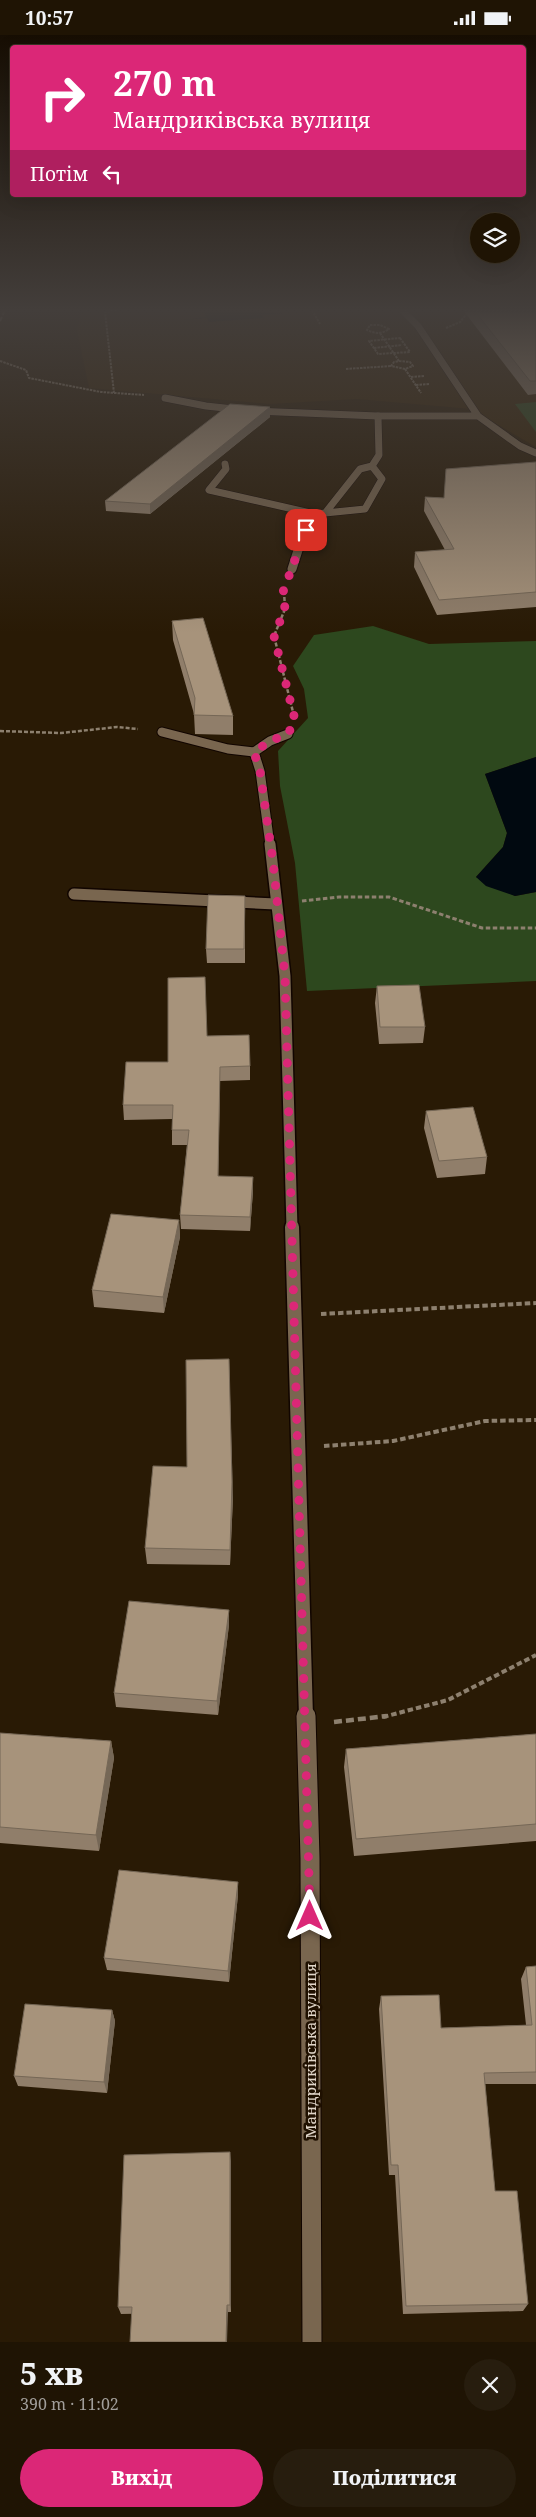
<!DOCTYPE html>
<html lang="uk">
<head>
<meta charset="utf-8">
<style>
	:root { --surface:#1f1404; --page:#271d0e; --text:#f1f3f6; --muted:#a19e9a; --line:#3c3326; --accent:#db2777 }
	body { margin:0; font-family:"Noto Serif",serif; background:var(--page); color:var(--text); height:100vh; display:flex; flex-direction:column; font-size:19px; white-space:nowrap }
	* { box-sizing:border-box; margin:0 }
	p { font-size:16px; color:var(--muted) }
	.icon { flex:none; width:28px; height:28px; fill:none; stroke:currentColor; stroke-width:2; stroke-linecap:round; stroke-linejoin:round }
	.map { position:relative; height:2307px; overflow:hidden }
	.sheet { display:flex; flex-direction:column; background:var(--surface); flex:1 }
	.sheet>* { flex:none }
	.banner { position:absolute; left:10px; top:10px; width:516px; height:152px; border-radius:5px; box-shadow:0 5px 20px #0002,0 0 0 1px var(--line); background:#db2777; color:#fff; overflow:hidden }
	.fabs { position:absolute; left:470px; top:178px; display:grid; gap:10px }
	.fabs a { display:grid; place-items:center; width:50px; height:50px; border-radius:50%; background:var(--surface); box-shadow:0 5px 20px #0002,0 0 0 1px var(--line); font-size:25px }
	.pin { position:absolute; display:grid; place-items:center; width:42px; height:42px; color:#fff; margin:-21px; border-radius:10px; box-shadow:0 2px 8px #0006 }
	.me { position:absolute; width:55px; margin:-28px; rotate:0deg; stroke-linejoin:round; filter:drop-shadow(0 0 4px #0008) }
	.turn { display:flex; align-items:center; gap:18px; height:105px; padding:0 20px; font-size:22px }
	.turn .icon { width:65px; height:65px; stroke-width:2.5 }
	.turn b { display:block; font-size:35px; line-height:42px }
	.then { display:flex; align-items:center; height:48px; padding:0 20px; background:#0003; gap:10px; font-size:19px }
	.round { display:grid; place-items:center; flex:none; width:52px; height:52px; border-radius:26px; background:var(--page) }
	.head { display:flex; align-items:center; justify-content:space-between; height:85px; padding:0 20px }
	h1 { font-size:30px; font-weight:800; line-height:38px }
	.button { display:flex; gap:10px; margin-top:auto; padding:10px 20px }
	.button a { flex:1; height:58px; border-radius:30px; background:var(--accent); color:#fff; font-size:20px; font-weight:800; line-height:58px; text-align:center }
	.button a+a { background:var(--page); color:var(--text) }
	.status { display:flex; justify-content:space-between; align-items:center; height:35px; padding:0 25px; background:var(--surface); direction:ltr }
	.status svg { height:14px; fill:currentColor }
	.map>svg:first-child { display:block }
</style>
</head>
<body>
<div class="status"><b>10:57</b><svg viewBox="0 0 49 12"><path d="M0 12V9h3v3zM5 12V6h3v6zM10 12V3h3v9zM15 12V0h3v12zM26 1h20v11H26zM47 4h2v5h-2z"/></svg></div>
<div class="map">
<svg width="536" height="2307" viewBox="0 0 536 2307">
	<rect width="100%" height="100%" fill="#291a05"/>
	<!-- built -->
	<path fill="#352104" d="M81,275H536V412L471,374L357,364L270,369L89,353L77,295Z"/>
	<!-- green -->
	<path fill="#2d481e" d="M536,367V397L515,369Z
		M373,591L429,609L536,606V722L485,739L507,798L503,812L476,842L515,861L536,857V946L307,956L295,828L280,751L278,716L308,683L304,654L293,631L314,600Z"/>
	<!-- water -->
	<path fill="#010910" d="M204,275H259L261,278H286L262,280L264,283L209,287L207,283L182,285L206,282Z
		M536,722V857L515,861L486,851L476,842L503,812L507,798L485,739Z"/>
	<g fill="none" stroke-linecap="round" stroke-linejoin="round">
		<defs>
			<path id="lane-far2" d="M402,275L418,291L478,381
				M165,363L206,371L252,376L378,381H478L520,411L536,418
				M225,429L226,434L209,455L315,479"/>
			<path id="lane-far1" d="M162,697L228,714L254,717"/>
			<path id="lane" d="M74,859L276,869"/>
			<path id="street-far4" d="M326,477L360,434L372,431
				M300,510L315,479L365,474L382,444L372,431L379,420L378,381"/>
			<path id="street-far3" d="M292,534L300,509
				M270,810L260,736L254,717L270,706L288,699"/>
			<path id="street-far2" d="M270,809L285,941L292,1193"/>
			<path id="street-far1" d="M292,1192L306,1682"/>
			<path id="street" d="M306,1681L310,1823L312,2307"/>
		</defs>
		<!-- lane-far2 casing -->
		<use href="#lane-far2" stroke="#110500" stroke-width="8"/>
		<!-- lane-far1 casing -->
		<use href="#lane-far1" stroke="#110500" stroke-width="11"/>
		<!-- lane casing -->
		<use href="#lane" stroke="#110500" stroke-width="14"/>
		<!-- street-far4 casing -->
		<use href="#street-far4" stroke="#110500" stroke-width="8"/>
		<!-- street-far3 casing -->
		<use href="#street-far3" stroke="#110500" stroke-width="11"/>
		<!-- street-far2 casing -->
		<use href="#street-far2" stroke="#110500" stroke-width="14"/>
		<!-- street-far1 casing -->
		<use href="#street-far1" stroke="#110500" stroke-width="17"/>
		<!-- street casing -->
		<use href="#street" stroke="#110500" stroke-width="21"/>
		<!-- path-far4 -->
		<path stroke="#8d806f" stroke-width="2" stroke-dasharray="2.5 1" stroke-linecap="butt" d="M312,275L320,289
			M370,290H380L389,294C382,299 375,299 367,295Z
			M446,293L460,287L470,275
			M380,298L399,326
			M400,303L410,317L378,319L369,306Z
			M374,313L402,310
			M0,326L26,335L29,343L101,357L144,360
			M399,326L410,327L413,331L405,334L391,331L394,327Z
			M346,334L391,331
			M405,334L421,358
			M411,342L424,341
			M416,350L430,349
			M114,358L105,277L117,275"/>
		<!-- path-far3 -->
		<path stroke="#8d806f" stroke-width="2.5" stroke-dasharray="4 2" stroke-linecap="butt" d="M284,556L285,574L274,601L293,677
			M0,696L61,698L117,692L138,694"/>
		<!-- path-far2 -->
		<path stroke="#8d806f" stroke-width="3" stroke-dasharray="4.5 2.5" stroke-linecap="butt" d="M302,866L339,862H389L482,893H536"/>
		<!-- path-far1 -->
		<path stroke="#8d806f" stroke-width="4" stroke-dasharray="5.5 3" stroke-linecap="butt" d="M321,1279L536,1268
			M324,1411L393,1406L485,1386L536,1385
			M383,1682L448,1665L536,1620"/>
		<!-- path -->
		<path stroke="#8d806f" stroke-width="4.5" stroke-dasharray="8 4" stroke-linecap="butt" d="M334,1687L387,1681"/>
		<!-- lane-far2 -->
		<use href="#lane-far2" stroke="#79664f" stroke-width="7"/>
		<!-- lane-far1 -->
		<use href="#lane-far1" stroke="#79664f" stroke-width="9"/>
		<!-- lane -->
		<use href="#lane" stroke="#79664f" stroke-width="11"/>
		<!-- street-far4 -->
		<use href="#street-far4" stroke="#79664f" stroke-width="7"/>
		<!-- street-far3 -->
		<use href="#street-far3" stroke="#79664f" stroke-width="9"/>
		<!-- street-far2 -->
		<use href="#street-far2" stroke="#79664f" stroke-width="11"/>
		<!-- street-far1 -->
		<use href="#street-far1" stroke="#79664f" stroke-width="14"/>
		<!-- street -->
		<use href="#street" stroke="#79664f" stroke-width="19"/>
		<!-- rail -->
		<path stroke="#b4a899" stroke-width="2" stroke-dasharray="4.5 2" stroke-linecap="butt" d="M0,286L5,275"/>
	</g>
	<!-- wall -->
	<path fill="#907e6a" d="M463,275H536V359L528,360Z
		M270,372V382L150,479L106,476L105,466Z
		M536,427V572L437,580L414,532L415,517L445,515L424,476L425,462L444,463Z
		M172,586L233,681V700L195,699L194,679L173,605Z
		M245,861V928H207L206,914Z
		M377,951L425,992L423,1008L379,1009L375,968Z
		M207,1001L250,1031V1045L220,1046L218,1141L253,1156L250,1196L181,1194L180,1180L187,1110H172V1084L124,1085L123,1070L168,1027Z
		M426,1076L487,1122L485,1139L437,1143L424,1093Z
		M179,1185L180,1202L164,1278L94,1272L92,1255Z
		M233,1462L230,1530L147,1529L145,1513Z
		M229,1575V1590L218,1680L116,1672L114,1658Z
		M0,1698L111,1706L114,1723L99,1816L0,1808Z
		M536,1699V1806L354,1821L344,1732L346,1714Z
		M238,1847V1860L229,1947L107,1935L104,1923Z
		M536,1931V2049H485L495,2156L528,2269L523,2276L403,2279L395,2140H389L379,1974L381,1961L441,1993L526,1990L521,1944L526,1932Z
		M112,1975L115,1986L107,2058L18,2051L14,2041Z
		M231,2126V2277L121,2279L118,2272Z"/>
	<!-- shaded-wall -->
	<path fill="#756756" d="M270,372V382L150,479V469Z
		M220,1032V1046L218,1156V1141Z
		M253,1142V1156L250,1196V1182Z
		M179,1185L180,1202L164,1278L163,1262Z
		M229,1324L233,1462L230,1530V1515Z
		M229,1575V1590L218,1680L217,1666Z
		M111,1706L114,1723L99,1816L96,1800Z
		M238,1847V1860L229,1947L228,1936Z
		M112,1975L115,1986L107,2058L104,2047Z
		M230,2117L231,2126V2277L230,2270Z
		M227,2270L228,2277L227,2307H226Z"/>
	<!-- building -->
	<path fill="#a7937b" stroke="#756756" d="M474,275H536V346H530Z
		M230,369L270,372L150,469L105,466Z
		M536,427V557L439,565L415,517L454,514L425,462L444,463L446,434Z
		M203,583L233,681L194,680L195,663L172,586Z
		M208,860L245,861L244,914H206Z
		M205,942L207,1001L249,1000L250,1031L220,1032L218,1141L253,1142L250,1182L180,1180L189,1095H172L173,1070H123L126,1027H168V943Z
		M419,950L425,992H380L377,951Z
		M473,1072L487,1122L439,1126L426,1076Z
		M111,1179L179,1185L163,1262L92,1255Z
		M229,1324L232,1447L230,1515L145,1513L153,1431L187,1432L186,1325Z
		M129,1566L229,1575L217,1666L114,1658Z
		M0,1698L111,1706L96,1800L0,1792Z
		M536,1699V1789L356,1804L346,1714Z
		M119,1835L238,1847L228,1936L104,1923Z
		M536,1931V2037L484,2038L495,2156H517L528,2269L406,2271L398,2130H391L381,1961L439,1960L441,1993L532,1990L526,1932Z
		M25,1969L112,1975L104,2047L14,2041Z
		M230,2117V2270H227L226,2307H130L132,2272H118L124,2120Z"/>
	<!-- sky -->
	<linearGradient id="sky" x2="0" y2="1"><stop stop-color="#170e03"/><stop offset="0.46" stop-color="#433e3b"/><stop offset="1" stop-color="#433e3b" stop-opacity="0"/></linearGradient>
	<rect width="536" height="598" fill="url(#sky)"/>
	<g fill="none" stroke-linecap="round" stroke-linejoin="round">
		<!-- route -->
		<path stroke="#db2777" stroke-width="9" stroke-dasharray="0 16.2" d="M306,495L283,557L285,574L274,601L295,685L288,699L270,706L254,717L260,736L273,827L285,941L310,1881"/>
	</g>
	<g text-anchor="middle" stroke-width="5" stroke-linejoin="round" paint-order="stroke">
		<!-- street labels -->
		<g font-size="15" fill="#e1d6c9" stroke="#1f1000">
			<text transform="translate(311 2016) rotate(-90)" y="5">Мандриківська вулиця</text>
		</g>
	</g>
</svg>
<div class="fabs">
<a><svg class="icon" aria-label="layers" viewBox="0 0 24 24"><path d="M12 4l9 5-9 5-9-5zM3 14l9 5 9-5"/></svg></a>
</div>
<div class="pin" style="left:306px;top:495px;background:#d93025"><svg class="icon" aria-label="arrive" viewBox="0 0 24 24"><path d="M6 21V4h12l-3 4 3 4H6"/></svg></div>
<svg class="me" style="left:310px;top:1881px" viewBox="-20 -20 40 40"><path d="M0-17L14 15 0 8-14 15z" fill="#db2777" stroke="#fff" stroke-width="4"/></svg>
<div class="banner">
<div class="turn"><svg class="icon" aria-label="right" viewBox="0 0 24 24"><path d="M7 20v-9h11M14 6l5 5-5 5"/></svg><div><b>270 m</b>Мандриківська вулиця</div></div>
<div class="then">Потім<svg class="icon" aria-label="left" viewBox="0 0 24 24"><path d="M17 20v-9H6M10 6l-5 5 5 5"/></svg></div>
</div>
</div>
<section class="sheet">
<div class="head"><div><h1>5 хв</h1><p>390 m · 11:02</p></div><a class="round"><svg class="icon" aria-label="close" viewBox="0 0 24 24"><path d="M6 6l12 12M18 6L6 18"/></svg></a></div>
<div class="button"><a>Вихід</a><a>Поділитися</a></div>
</section>
</body>
</html>
